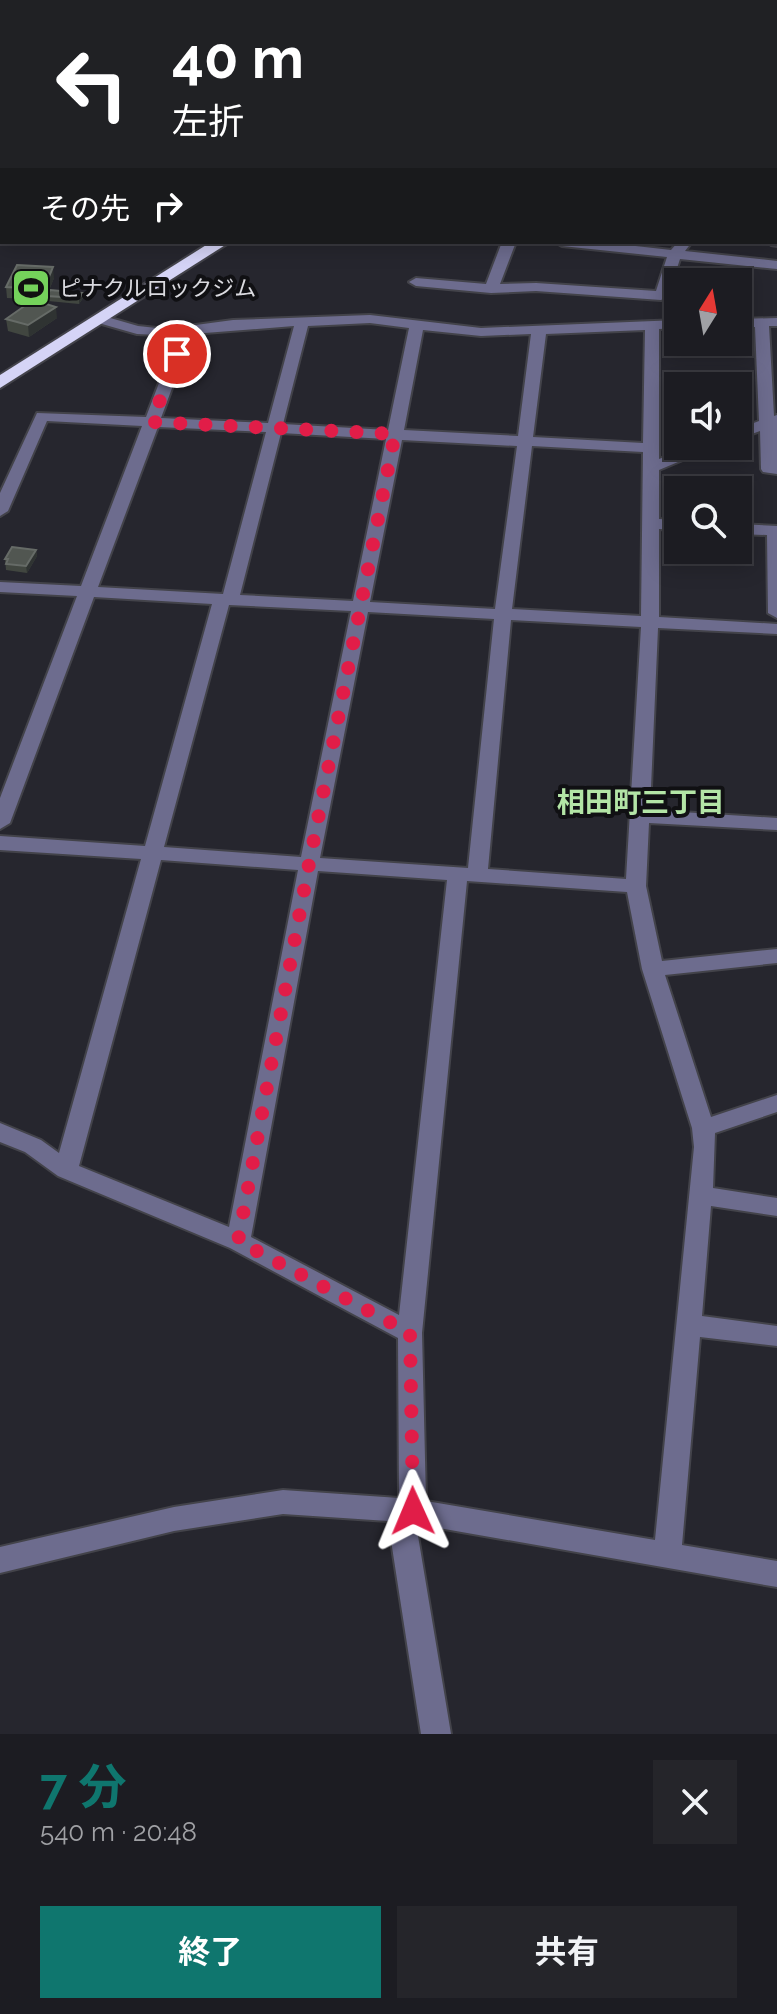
<!DOCTYPE html>
<html lang="ja">
<head>
<meta charset="utf-8">
<style>
	:root { --surface:#1c1c22; --page:#25252a; --text:#f1f3f6; --muted:#a0a1a5; --line:#3a3a40; --accent:#0f766e }
	body { margin:0; font-family:Raleway,"Noto Sans JP",sans-serif; background:var(--page); color:var(--text); height:100vh; display:flex; flex-direction:column; font-size:30px; white-space:nowrap }
	* { box-sizing:border-box; margin:0 }
	p { font-size:26px; color:var(--muted) }
	.icon { flex:none; width:44px; height:44px; fill:none; stroke:currentColor; stroke-width:2; stroke-linecap:round; stroke-linejoin:round }
	.map { position:relative; height:1734px; overflow:hidden }
	.drawer { display:flex; flex-direction:column; background:var(--surface); flex:1 }
	.drawer>* { flex:none }
	.guide { position:absolute; left:0px; top:0px; width:778px; height:244px; box-shadow:0 4px 20px #0003,0 0 0 2px var(--line); background:#202124; color:#fff; overflow:hidden }
	.needle { width:52px; rotate:11deg }
	.buttons { position:absolute; left:664px; top:268px; display:grid; gap:16px }
	.buttons a { display:grid; place-items:center; width:88px; height:88px; border-radius:0px; background:var(--surface); box-shadow:0 4px 20px #0003,0 0 0 2px var(--line); font-size:40px }
	.pin { position:absolute; display:grid; place-items:center; width:68px; height:68px; color:#fff; margin:-34px; border:4px solid #fff; border-radius:50%; box-shadow:0 2px 8px #0007 }
	.me { position:absolute; width:88px; margin:-44px; rotate:359deg; stroke-linejoin:round; filter:drop-shadow(0 0 6px #0008) }
	.turn { display:flex; align-items:center; gap:28px; height:168px; padding:0 40px; font-size:36px }
	.turn .icon { width:104px; height:104px; stroke-width:2.5 }
	.turn b { display:block; font-size:56px; line-height:68px }
	.then { display:flex; align-items:center; height:76px; padding:0 40px; background:#0003; gap:16px; font-size:30px }
	.round { display:grid; place-items:center; flex:none; width:84px; height:84px; border-radius:0px; background:var(--page) }
	.summary { display:flex; align-items:center; justify-content:space-between; height:136px; padding:0 40px }
	h1 { font-size:48px; font-weight:700; line-height:60px; color:var(--accent) }
	.button { display:flex; gap:16px; margin-top:auto; padding:16px 40px }
	.button a { flex:1; height:92px; border-radius:0px; background:var(--accent); color:#fff; font-size:32px; font-weight:700; line-height:92px; text-align:center }
	.button a+a { background:var(--page); color:var(--text) }
	.map>svg:first-child { display:block }
</style>
</head>
<body>
<div class="map">
<svg width="777" height="1734" viewBox="0 0 777 1734">
	<rect width="100%" height="100%" fill="#26262e"/>
	<g fill="none" stroke-linecap="round" stroke-linejoin="round">
		<defs>
			<path id="minor" d="M554,0H564V2H554Z
				M702,0H721L722,2H703Z
				M776,7H777V13H776Z
				M0,77H2V83H0Z
				M0,103L2,104V112L0,111Z
				M776,159H777V167H776Z
				M0,167H2V175H0Z
				M0,225H2V233H0Z
				M776,238L777,246L771,245L769,242H776Z
				M502,242H516L500,284L536,283L656,291L667,257L562,246L555,242H600L671,250L678,242H692L685,251L777,261V269L680,259L668,296L661,300L536,291L491,293L416,286L409,282L416,278L486,284Z
				M100,315L138,326L166,329L233,320L370,315L481,328L678,320V328L659,329V459L694,446H716L659,470V519L678,520V530L659,529V617L777,624V634L658,628L650,810L777,818V830L649,823L646,886L662,961L777,949V963L665,975L711,1117L777,1095V1112L715,1133L713,1188L777,1198V1216L711,1206L702,1316L777,1326V1346L700,1337L682,1545L777,1561V1587L416,1524L451,1734H421L388,1521L283,1514L174,1531L0,1573V1547L174,1507L283,1490L399,1498L398,1338L230,1248L58,1176L25,1152L0,1142V1123L41,1140L59,1153L141,859L0,850V836L145,846L212,604L94,597L10,823L0,829V798L77,596L0,592V582L81,586L142,426L47,421L8,511L0,516V493L37,413L146,417L177,336L137,334L95,322L93,319ZM370,323L409,328L388,430L283,424L308,326ZM294,326L268,423L161,418L192,334ZM423,330L481,336L531,334L518,436L404,430ZM645,330L643,443L533,437L546,334ZM158,427L266,432L223,594L98,587ZM281,433L386,439L353,601L240,595ZM402,440L517,446L495,609L370,602ZM532,446L643,452L641,616L512,609ZM229,605L351,611L301,857L164,847ZM368,612L494,619L468,868L320,858ZM511,620L641,627L626,879L488,869ZM161,860L298,870L229,1227L79,1166ZM318,871L447,880L399,1315L251,1237ZM467,881L627,892L642,969L692,1128L694,1147L655,1540L426,1501L422,1333Z
				M777,318V326H769L774,416L777,415V474L763,472L761,469L760,431L738,439V429L759,421L755,327H738V319Z
				M738,524L777,526V618L768,613L767,535L738,534Z"/>
			<path id="highway" d="M211,242H230L0,388V375Z"/>
		</defs>
		<!-- minor casing -->
		<use href="#minor" stroke="#43434a" stroke-width="4"/>
		<!-- highway casing -->
		<use href="#highway" stroke="#43434a" stroke-width="4"/>
		<!-- minor -->
		<use href="#minor" fill="#6d6c8e" fill-rule="evenodd"/>
		<!-- highway -->
		<use href="#highway" fill="#d5d4f6" fill-rule="evenodd"/>
	</g>
	<!-- wall -->
	<path fill="#414640" d="M54,278L45,300L7,298L6,287Z
		M47,296L83,298L79,304L48,301Z
		M57,318L29,337L8,331L6,319Z
		M36,550L37,556L27,573L6,570L5,559Z"/>
	<!-- shaded-wall -->
	<path fill="#2f3332" d="M53,267L54,278L45,300L44,289Z
		M83,293V298L79,304V298Z
		M56,307L57,318L29,337L28,325Z
		M36,550L37,556L27,573L26,566Z"/>
	<!-- building -->
	<path fill="#515651" stroke="#666b67" stroke-width="2" d="M17,265L53,267L44,289L6,287Z
		M50,290L83,293L79,298L47,296Z
		M33,300L56,307L28,325L6,319Z
		M12,547L36,550L26,566L6,564L8,559H5Z"/>
	<g fill="none" stroke-linecap="round" stroke-linejoin="round">
		<!-- route -->
		<path stroke="#e11d48" stroke-width="14" stroke-dasharray="0 25.2" d="M177,354L152,422L395,434L309,864L238,1241L410,1333L413,1511"/>
	</g>
	<!-- icons -->
	<defs>
		<symbol id="stadium-square" viewBox="-11 -11 22 22"><rect x="-9" y="-9" width="18" height="18" rx="4" fill="#75d25b" stroke="#101013"/><path d="M0-5a6.5 5 0 1 0 0 10a6.5 5 0 1 0 0-10ZM-3.5-1.8h7v3.6h-7Z" fill="#111"/></symbol>
	</defs>
	<g fill-rule="evenodd">
		<use href="#stadium-square" x="9" y="266" width="44" height="44"/>
	</g>
	<g text-anchor="middle" stroke-width="8" stroke-linejoin="round" paint-order="stroke">
		<!-- far-poi labels -->
		<g font-size="22" fill="#dadadf" stroke="#101013" text-anchor="start">
			<text x="59" y="296">ピナクルロックジム</text>
		</g>
		<!-- neighbourhood labels -->
		<g font-size="28" font-weight="bold" fill="#b3e5a6" stroke="#101013">
			<text x="641" y="812">相田町三丁目</text>
		</g>
	</g>
</svg>
<div class="buttons">
<a><svg class="needle" viewBox="-14 -14 28 28"><path d="M0-13l5 13h-10z" fill="#e53935"/><path d="M0 13l5-13h-10z" fill="#a0a1a5"/></svg></a>
<a><svg class="icon" aria-label="sound" viewBox="0 0 24 24"><path d="M4 9h4l5-4v14l-5-4H4zM17 9q2 3 0 6"/></svg></a>
<a><svg class="icon" aria-label="search" viewBox="0 0 24 24"><circle cx="10" cy="10" r="6"/><path d="M15 15l6 6"/></svg></a>
</div>
<div class="pin" style="left:177px;top:354px;background:#d93025"><svg class="icon" aria-label="arrive" viewBox="0 0 24 24"><path d="M6 21V4h12l-3 4 3 4H6"/></svg></div>
<svg class="me" style="left:413px;top:1511px" viewBox="-20 -20 40 40"><path d="M0-17L14 15 0 8-14 15z" fill="#e11d48" stroke="#fff" stroke-width="4"/></svg>
<div class="guide">
<div class="turn"><svg class="icon" aria-label="left" viewBox="0 0 24 24"><path d="M17 20v-9H6M10 6l-5 5 5 5"/></svg><div><b>40 m</b>左折</div></div>
<div class="then">その先<svg class="icon" aria-label="right" viewBox="0 0 24 24"><path d="M7 20v-9h11M14 6l5 5-5 5"/></svg></div>
</div>
</div>
<section class="drawer">
<div class="summary"><div><h1>7 分</h1><p>540 m · 20:48</p></div><a class="round"><svg class="icon" aria-label="close" viewBox="0 0 24 24"><path d="M6 6l12 12M18 6L6 18"/></svg></a></div>
<div class="button"><a>終了</a><a>共有</a></div>
</section>
</body>
</html>
